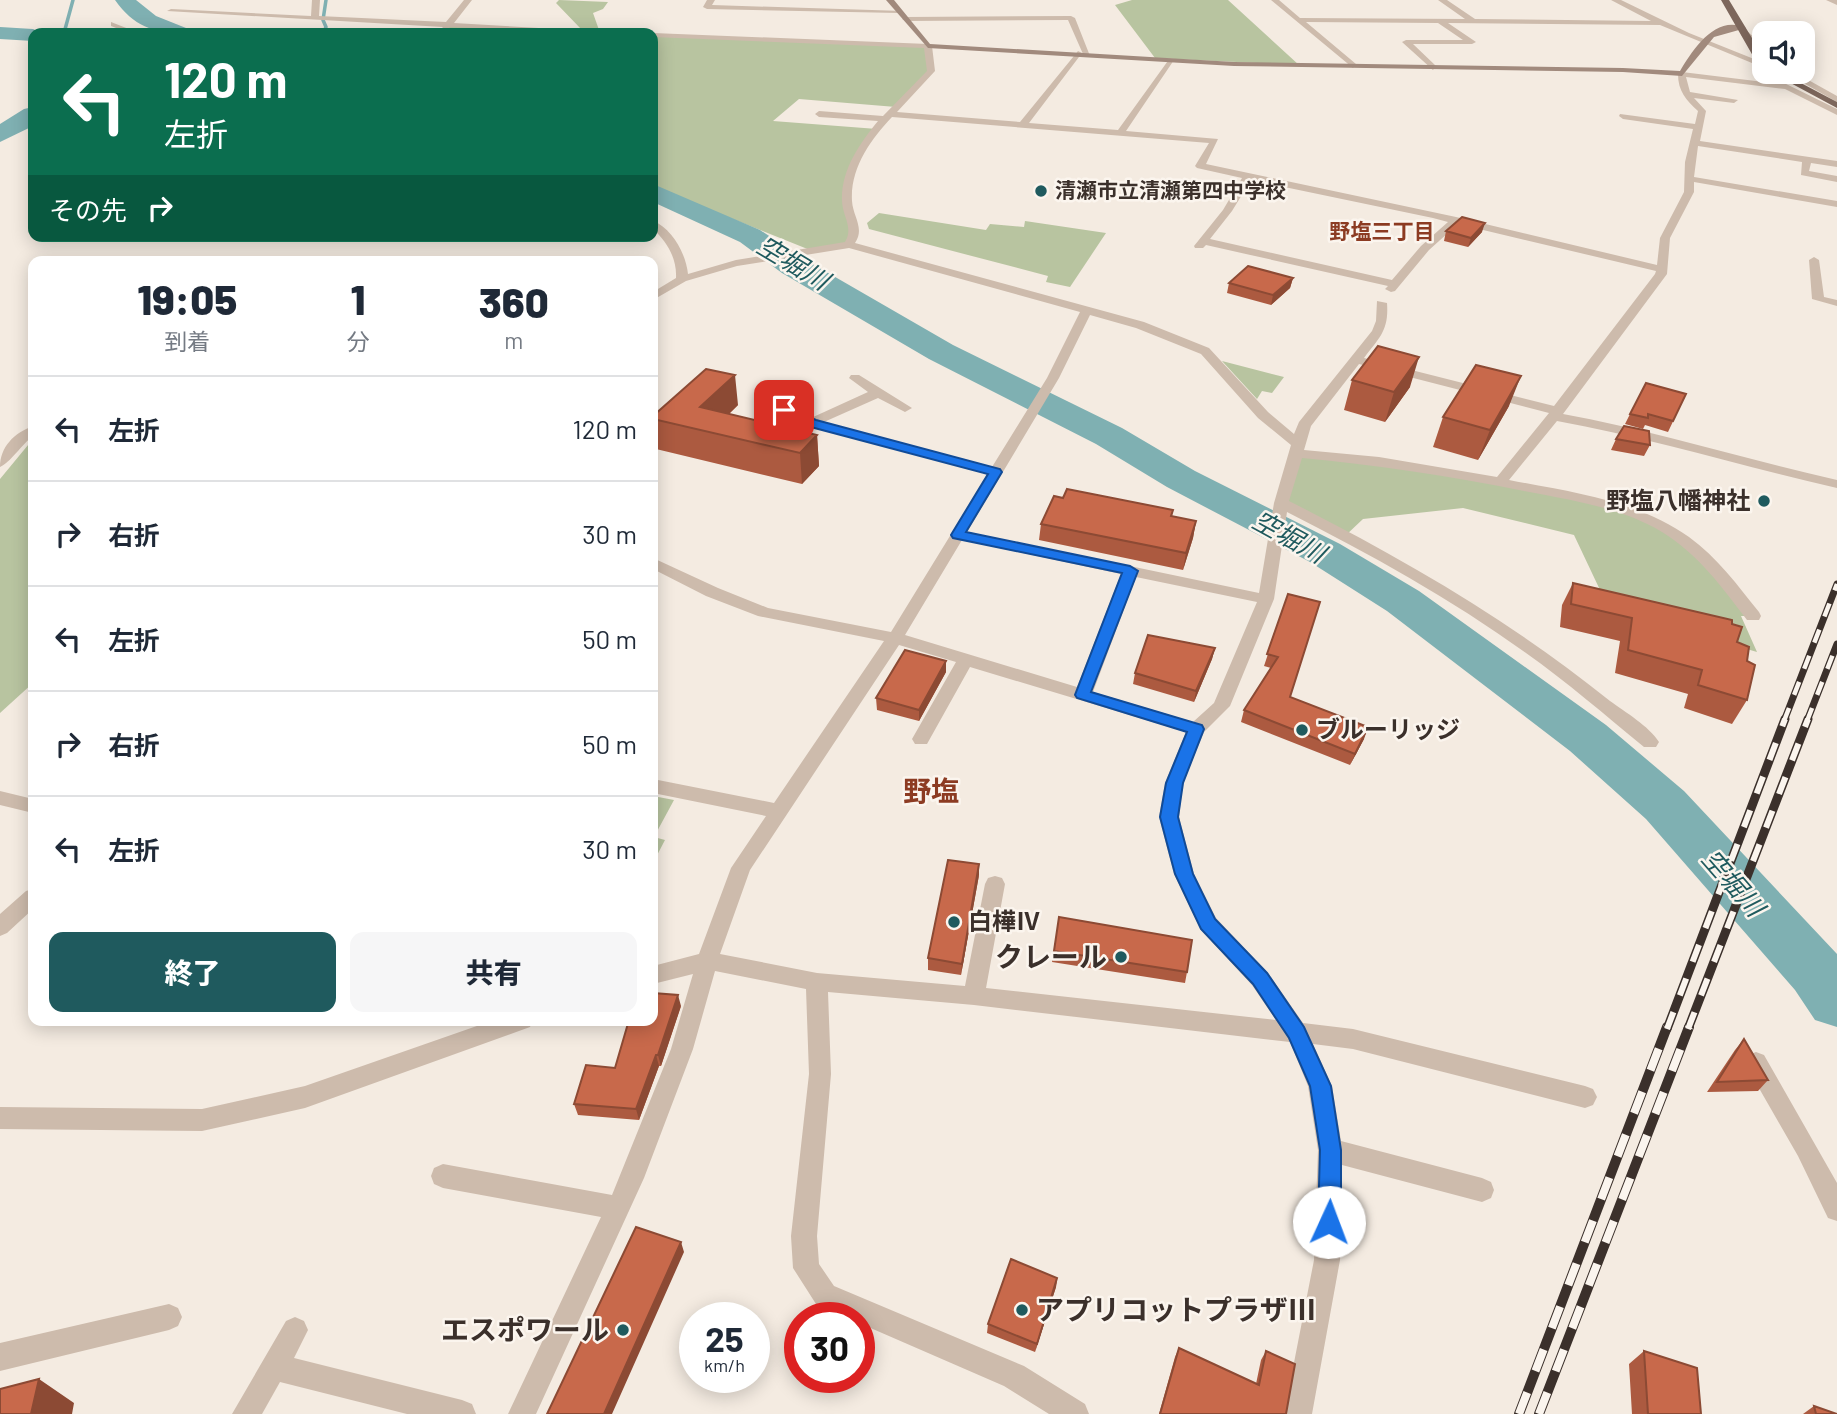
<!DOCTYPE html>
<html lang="ja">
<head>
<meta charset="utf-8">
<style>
	:root { --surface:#fff; --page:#f6f6f7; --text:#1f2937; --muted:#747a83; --line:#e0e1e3; --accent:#1f5a5e }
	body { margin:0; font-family:Barlow,"Noto Sans JP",sans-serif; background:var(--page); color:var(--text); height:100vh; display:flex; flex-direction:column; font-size:26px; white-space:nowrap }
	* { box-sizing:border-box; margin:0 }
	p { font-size:23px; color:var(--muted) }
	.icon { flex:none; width:38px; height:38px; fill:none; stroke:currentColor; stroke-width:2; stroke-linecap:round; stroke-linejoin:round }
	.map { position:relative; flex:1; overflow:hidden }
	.details { position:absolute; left:28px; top:256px; width:630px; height:770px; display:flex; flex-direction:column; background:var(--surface); border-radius:14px; box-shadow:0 4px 18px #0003 }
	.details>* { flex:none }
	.hud { position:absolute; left:28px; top:28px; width:630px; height:214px; border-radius:14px; box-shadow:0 4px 18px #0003; background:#0b6e4f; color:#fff; overflow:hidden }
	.fabs { position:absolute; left:1752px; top:21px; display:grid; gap:14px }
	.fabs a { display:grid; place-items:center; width:63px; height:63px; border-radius:14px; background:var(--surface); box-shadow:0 4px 18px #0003; font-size:35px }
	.speed { position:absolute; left:679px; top:1302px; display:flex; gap:14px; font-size:35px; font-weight:700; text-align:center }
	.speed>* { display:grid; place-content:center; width:91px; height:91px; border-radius:50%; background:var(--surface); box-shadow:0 4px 18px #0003; line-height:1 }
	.speed small { font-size:18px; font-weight:400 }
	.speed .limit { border:10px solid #d22; background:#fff; color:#111 }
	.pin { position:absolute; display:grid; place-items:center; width:60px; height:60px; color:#fff; margin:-30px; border-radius:14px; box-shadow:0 4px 10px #0006 }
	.me { position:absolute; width:77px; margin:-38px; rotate:2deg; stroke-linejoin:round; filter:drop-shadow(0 0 5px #0008) }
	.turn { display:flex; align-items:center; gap:24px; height:147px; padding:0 21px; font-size:32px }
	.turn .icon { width:91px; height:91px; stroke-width:2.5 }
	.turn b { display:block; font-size:49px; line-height:60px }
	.then { display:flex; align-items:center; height:66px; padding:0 21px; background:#0003; gap:14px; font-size:26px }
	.eta { display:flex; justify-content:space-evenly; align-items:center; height:119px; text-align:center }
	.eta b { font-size:42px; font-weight:800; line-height:49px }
	.action { display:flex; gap:14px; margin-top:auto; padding:14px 21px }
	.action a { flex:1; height:80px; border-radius:14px; background:var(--accent); color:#fff; font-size:28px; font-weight:800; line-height:80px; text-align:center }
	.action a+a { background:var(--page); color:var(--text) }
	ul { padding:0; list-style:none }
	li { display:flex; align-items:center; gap:21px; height:105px; padding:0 21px; border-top:2px solid var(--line) }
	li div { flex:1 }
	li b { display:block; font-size:26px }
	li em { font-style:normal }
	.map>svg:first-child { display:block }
</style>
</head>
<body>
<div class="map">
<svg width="1837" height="1414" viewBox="0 0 1837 1414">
	<rect width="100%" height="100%" fill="#f4ebe1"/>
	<!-- green -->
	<path fill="#b8c4a0" d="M559,0L608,2L603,9L593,13L599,30L581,29L556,3Z
		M1132,0H1228L1299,65L1155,58L1115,5Z
		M449,25L622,33H442Z
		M653,35L928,46L931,71L896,107L799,99L773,121L877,129C865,145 850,163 848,184C846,209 861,214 849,245L815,252L653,187Z
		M879,213L986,230L990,224L1024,227L1025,221L1106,233L1070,287L1046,282L1048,276L869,229L867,223Z
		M1222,361L1284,377L1272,393L1262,391L1257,399Z
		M33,439V683L0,713V479Z
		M1296,453L1477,476L1639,514L1668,529L1753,616H1741L1757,652L1609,609L1574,535L1463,508L1363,519L1345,536L1281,503Z
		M653,796L674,800L654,837L665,840L653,863Z"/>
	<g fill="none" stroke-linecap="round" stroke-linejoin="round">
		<!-- stream -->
		<path stroke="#7fb0b2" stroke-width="3.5" d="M64,33L73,0
			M323,33L326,27L323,20L326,0"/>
		<!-- river -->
		<path fill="#7fb0b2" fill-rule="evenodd" d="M115,0H136L156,16L186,28L189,33C156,34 135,28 115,0Z
			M0,27L33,29L42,33H33V41L0,39Z
			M33,107V126L0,142V124L24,109Z
			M653,184L760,230L804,259L953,345L1122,428L1195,471L1340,544L1419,591L1606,725L1684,791L1837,954V1027L1815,1020L1795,990L1646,819L1570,751L1387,611L1310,562L1167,487L1096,444L929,359L782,273L740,242L653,202Z"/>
		<!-- street -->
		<path fill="#cdbbac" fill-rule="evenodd" d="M312,0H320L319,16L446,22L464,0H472L454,23L626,33L450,27L444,32L440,30L443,27L167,11L171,9L311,16Z
			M707,0H715L712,5L903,11L899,13L707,9L703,7Z
			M1271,0H1279L1300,18L1465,19L1438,0H1447L1475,19L1651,21L1611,0H1621L1689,33L1764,63V68L1660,25L1448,23L1476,42L1472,44H1413L1436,66L1433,70L1402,42L1406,40H1463L1438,23L1306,22L1356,64L1353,68Z
			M1826,0H1837V5Z
			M1071,16L1075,18L1090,56L1083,54L1068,20L906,21L902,19L906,17Z
			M111,22L139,33H129L111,26Z
			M1741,31H1747L1764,46V52L1741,35Z
			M651,33H653L928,44L932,46L935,71L897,112L1020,122L1078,51L1082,53L1029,123L1118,130L1170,58L1174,60L1126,131L1218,139L1206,164L1456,217L1657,265L1660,238L1684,192L1685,162L1693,129L1623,119L1619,116L1620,114L1695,124L1698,111C1686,100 1678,91 1678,74L1682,72L1772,83L1776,79L1837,109V115L1785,89L1686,77L1690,92L1738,100L1734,103L1694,98L1706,111L1700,141L1837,161V167L1811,163L1809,171L1837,176V182L1801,175L1802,162L1698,146L1694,177L1837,201V207L1694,182V192L1670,238L1667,274L1563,414C1655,431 1745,459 1837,480V488C1743,467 1652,438 1557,421L1509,480C1570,492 1637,500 1689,537C1717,557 1738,586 1759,612L1761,616L1759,620H1747C1722,587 1698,554 1662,532C1621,507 1570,500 1524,491C1450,476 1376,465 1302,458L1289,501C1402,558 1511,621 1610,701C1625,712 1649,726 1659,742L1656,747H1644C1605,715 1567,682 1526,653C1451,599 1370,554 1287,512L1274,599L1230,706L1204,732L1183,783L1179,817L1194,874L1216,918L1268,973L1303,1023L1353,1029L1585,1086L1593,1089L1597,1097L1593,1105L1585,1108L1353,1049L1313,1044L1332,1086L1341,1141L1482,1178L1491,1182L1494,1190L1491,1198L1482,1202L1342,1165L1340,1260L1312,1414H1284L1314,1260L1318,1150L1308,1086L1290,1042L974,1005L828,992L831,1074L817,1236L819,1264L834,1286L1024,1366L1085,1404L1089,1414H1049L1004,1386L859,1323V1318H847L816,1304L793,1268L791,1236L809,1074L806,989L715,971L693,1049L644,1178L536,1414H508L601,1217L443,1188L434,1184L431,1176L434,1168L443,1164L612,1195L671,1049L693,974L653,984V966L699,954L731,868L766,816L653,793V779L774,803L884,641L758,616L706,596L653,569V558L718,588L768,608L891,632L988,474L806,426L777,410L784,406L811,418L868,392L849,378L851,375H859L912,408L905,412L878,398L824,422L992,467L1047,378L1080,312L849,248L737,266L686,281L653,300V292L676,278C677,258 667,242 653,229V221C672,228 686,254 688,274L736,260L845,242C854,227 842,216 842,200C841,170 860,143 878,121L819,117L815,114L819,111L883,116L927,71L924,48L653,37ZM892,117L1209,143L1195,166L1197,168L1242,178L1223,210L1194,246L1195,248H1203L1206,245L1388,286L1385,289L1391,292L1395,291L1429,250L1458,224L1656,271L1655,274L1554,406L1364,358C1380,337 1389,330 1387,303L1377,301L1376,321L1372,331L1299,422L1294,434L1268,412L1209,348L1144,322L855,243C865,228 853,217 852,201C850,168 871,139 892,117ZM1251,180L1433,218L1448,222L1421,246L1392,280L1210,239L1232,211ZM1090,315L1136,328L1201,354L1258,418L1291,445L1274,503L1259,593L967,532L1059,378ZM1359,364L1549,413L1497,477L1379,457L1304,450L1311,426ZM962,540L1121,574L1077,687L905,635ZM1136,577L1257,602L1214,703L1193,722L1093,692ZM899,645L956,662L912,739L915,744H927L970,667L1186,732L1165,783L1159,817L1174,874L1201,930L1252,985L1276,1020L986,988L1005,884L1002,878L995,876L988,878L985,884L965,986L817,973L720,954L750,870Z
			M1784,72H1794L1837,96V102Z
			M1814,257L1819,260L1824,297L1837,300V306L1812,299L1809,260Z
			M33,426V436C22,444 10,463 0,467C0,447 14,433 33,426Z
			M0,791L33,799V813L0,805Z
			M33,889V909L7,933L0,936V914L26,891Z
			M494,1020H533L530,1027L305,1108L202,1131L0,1129V1107L202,1109L305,1086Z
			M1756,1052L1764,1055L1837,1183V1221L1828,1218L1798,1156L1748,1069L1745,1062L1748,1055Z
			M169,1304L178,1308L182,1317L178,1326L169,1330L0,1371V1343Z
			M295,1317L304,1321L308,1330L294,1358L462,1400L472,1404L476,1414H407L280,1382L262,1414H232L286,1321Z"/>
		<!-- secondary -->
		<path fill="#a18a7d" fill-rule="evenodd" d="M886,0H894L930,44L1234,62L1623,68L1680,71C1693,50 1715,14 1746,28L1714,37L1682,76L1623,72L1234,66L928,48Z"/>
		<!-- primary -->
		<path fill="#7d675c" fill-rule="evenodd" d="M1721,0H1729L1764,58V65L1753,56Z
			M1770,72H1780L1837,102V108Z"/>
		<defs>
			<path id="rail-far2" d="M1784,721L1837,584
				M1807,721L1837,644"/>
			<path id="rail-far1" d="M1667,1029L1785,719
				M1688,1029L1808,719"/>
			<path id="rail" d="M1519,1414L1667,1027
				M1539,1414L1689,1027"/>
		</defs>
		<!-- rail-far2 casing -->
		<use href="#rail-far2" stroke="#3b302b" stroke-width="7"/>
		<!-- rail-far1 casing -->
		<use href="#rail-far1" stroke="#3b302b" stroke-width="9"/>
		<!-- rail casing -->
		<use href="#rail" stroke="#3b302b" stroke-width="10"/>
		<!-- rail-far2 -->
		<use href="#rail-far2" stroke="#fbf5ee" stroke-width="4.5" stroke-dasharray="14" stroke-linecap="butt"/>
		<!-- rail-far1 -->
		<use href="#rail-far1" stroke="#fbf5ee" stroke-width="6" stroke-dasharray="18" stroke-linecap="butt"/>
		<!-- rail -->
		<use href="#rail" stroke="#fbf5ee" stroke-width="8" stroke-dasharray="23" stroke-linecap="butt"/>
	</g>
	<!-- wall -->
	<path fill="#ac5a40" d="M1446,231L1482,232L1468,247L1444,241Z
		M1293,278L1290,288L1271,305L1227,293L1229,283Z
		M1352,380L1410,387L1385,422L1344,410Z
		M1686,394L1668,432L1645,425L1643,429L1625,424L1630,414Z
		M738,405L729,414L817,435L819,466L802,484L656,449L653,432V416Z
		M1509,406L1478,460L1433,447L1443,417Z
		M1616,439L1650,445L1644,456L1611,450Z
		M1063,498L1173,510L1172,516L1196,521L1193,538L1183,570L1039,540L1041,524Z
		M1573,583L1732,624L1737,642L1747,661V700L1732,724L1684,708L1688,694L1615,673L1620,641L1560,627L1562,605Z
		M1288,594L1290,697L1364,739L1350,765L1241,722L1244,710L1271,668L1264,666Z
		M1215,648L1212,659L1194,702L1133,684L1135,673Z
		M946,661V672L919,721L877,710L876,698Z
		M979,875L961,975L928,970V958Z
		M1059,917L1187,972L1185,983L1052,962Z
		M681,1006L661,1066H659L639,1120L578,1115L574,1104L615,1068Z
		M1744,1039L1768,1080L1758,1091L1707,1092L1735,1050Z
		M1057,1278L1056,1287L1035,1352L987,1333L988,1324Z
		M1179,1348L1256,1384L1261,1360L1266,1351L1286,1414H1159L1175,1357Z
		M1644,1351L1701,1414H1632L1629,1364Z
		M1814,1406L1837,1414H1803Z"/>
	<!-- shaded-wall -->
	<path fill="#8c4a34" d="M1485,223L1482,232L1468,247L1471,238Z
		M1293,278L1290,288L1271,305L1273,295Z
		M1419,357L1410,387L1385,422L1394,392Z
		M735,375L738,405L710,432L700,407Z
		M1521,376L1509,406L1478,460L1490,430Z
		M817,435L819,466L802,484L800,453Z
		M1196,521L1193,538L1183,570L1186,553Z
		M1215,648L1212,659L1194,702L1196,691Z
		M946,661V672L919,721V710Z
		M1368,727L1364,739L1350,765L1355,754Z
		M979,864V875L961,975L962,964Z
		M678,995L681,1006L661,1066L658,1055Z
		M656,1055L659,1066L639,1120L636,1109Z
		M681,1242L684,1252L612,1414H604Z
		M1057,1278L1056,1287L1035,1352L1037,1344Z
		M39,1379L74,1403L72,1414H31Z"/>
	<!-- building -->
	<path fill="#c8694b" stroke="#8c4a34" stroke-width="2" d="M1462,217L1485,223L1471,238L1446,231Z
		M1248,266L1293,278L1273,295L1229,283Z
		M1378,346L1419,357L1394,392L1352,380Z
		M1476,365L1521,376L1490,430L1443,417Z
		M706,369L735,375L700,407L817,435L800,453L653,419V416Z
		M1646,383L1686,394L1673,421L1648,414V418L1630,414Z
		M1624,426L1649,431L1650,445L1616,439Z
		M1067,489L1173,510L1171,516L1196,521L1186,553L1041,524L1054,496L1063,498Z
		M1573,583L1732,620V624L1742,627L1737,642L1749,647L1747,661L1755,665L1747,700L1698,685L1702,670L1628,650L1632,618L1571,604Z
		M1288,594L1320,602L1290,697L1368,727L1355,754L1244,710L1278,657L1267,654Z
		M1148,635L1215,648L1196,691L1135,673Z
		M905,650L946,661L919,710L876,698Z
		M948,860L979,864L962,964L928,958Z
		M1059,917L1192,940L1187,972L1054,951Z
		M653,993L678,995L658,1055H656L636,1109L574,1104L586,1065L615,1068L629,1020H653Z
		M1744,1039L1768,1080L1717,1082Z
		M636,1227L681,1242L604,1414H547Z
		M1011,1259L1057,1278L1037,1344L988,1324Z
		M1179,1348L1259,1385L1266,1351L1295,1364L1286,1414H1160Z
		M1644,1351L1697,1368L1701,1414H1648Z
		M39,1379L31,1414H0V1389Z
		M1814,1406L1837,1414H1816Z"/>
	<!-- route -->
	<path fill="#1a73e8" stroke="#114b97" stroke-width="2" d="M784,406L816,420L1000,469L1002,472L966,532L1130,566L1138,571L1091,692L1202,725L1204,729L1183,783L1178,817L1193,874L1215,919L1267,973L1304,1027L1331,1086L1341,1150V1222L1337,1230L1329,1233L1321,1230L1318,1222L1320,1150L1310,1086L1289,1038L1253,984L1201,929L1175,874L1160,817L1166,783L1187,732L1077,698L1075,695L1122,573L953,538L951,535L988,474L807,426L780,412V407Z"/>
	<!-- markers -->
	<g fill="#1f5a5e" stroke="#fbf5ee" stroke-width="2.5">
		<circle cx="1041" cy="191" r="7"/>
		<circle cx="1764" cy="501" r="7"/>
		<circle cx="1302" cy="730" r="7"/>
		<circle cx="954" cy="922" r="7"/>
		<circle cx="1121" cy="957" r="7"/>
		<circle cx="1022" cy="1310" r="7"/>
		<circle cx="623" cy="1330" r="7"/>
	</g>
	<g text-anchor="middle" stroke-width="5" stroke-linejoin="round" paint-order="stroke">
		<!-- far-poi labels -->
		<g font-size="21" font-weight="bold" fill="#3b302b" stroke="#fbf5ee" text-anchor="start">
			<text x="1055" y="198">清瀬市立清瀬第四中学校</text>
		</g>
		<!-- far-neighbourhood labels -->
		<g font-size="21" font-weight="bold" fill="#8c3b22" stroke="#fbf5ee">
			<text x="1382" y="239">野塩三丁目</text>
		</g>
		<!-- poi labels -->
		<g font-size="24" font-weight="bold" fill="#3b302b" stroke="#fbf5ee" text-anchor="start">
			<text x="1750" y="509" text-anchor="end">野塩八幡神社</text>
			<text x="1316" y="738">ブルーリッジ</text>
			<text x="968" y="930">白樺Ⅳ</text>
		</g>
		<!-- water labels -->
		<g font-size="26" font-style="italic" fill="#1f5a5e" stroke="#fbf5ee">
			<text transform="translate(793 263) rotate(31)" y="9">空堀川</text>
			<text transform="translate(1289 537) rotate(29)" y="9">空堀川</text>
			<text transform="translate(1733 883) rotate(49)" y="9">空堀川</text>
		</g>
		<!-- quarter labels -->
		<g font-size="28" font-weight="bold" fill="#8c3b22" stroke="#fbf5ee">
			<text x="931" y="801">野塩</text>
		</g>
		<!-- near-poi labels -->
		<g font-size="28" font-weight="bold" fill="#3b302b" stroke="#fbf5ee" text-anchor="end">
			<text x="1107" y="967">クレール</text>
			<text x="1036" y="1320" text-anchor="start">アプリコットプラザⅢ</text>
			<text x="609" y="1340">エスポワール</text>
		</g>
	</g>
</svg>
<div class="fabs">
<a><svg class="icon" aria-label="sound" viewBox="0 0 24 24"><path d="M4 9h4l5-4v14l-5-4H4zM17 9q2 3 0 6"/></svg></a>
</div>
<div class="speed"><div>25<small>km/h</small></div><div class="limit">30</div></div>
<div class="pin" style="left:784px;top:410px;background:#d93025"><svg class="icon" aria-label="arrive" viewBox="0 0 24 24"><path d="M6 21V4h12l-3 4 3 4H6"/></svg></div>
<svg class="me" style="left:1329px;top:1222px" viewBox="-20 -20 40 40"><circle r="19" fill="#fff"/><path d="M0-13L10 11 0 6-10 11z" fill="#1a73e8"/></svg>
<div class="hud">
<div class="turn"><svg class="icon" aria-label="left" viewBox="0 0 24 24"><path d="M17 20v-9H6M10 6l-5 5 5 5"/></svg><div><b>120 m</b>左折</div></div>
<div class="then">その先<svg class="icon" aria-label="right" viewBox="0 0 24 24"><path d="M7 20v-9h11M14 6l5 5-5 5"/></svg></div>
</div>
<section class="details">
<div class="eta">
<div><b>19:05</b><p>到着</p></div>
<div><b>1</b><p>分</p></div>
<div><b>360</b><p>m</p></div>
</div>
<ul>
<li><svg class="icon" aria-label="left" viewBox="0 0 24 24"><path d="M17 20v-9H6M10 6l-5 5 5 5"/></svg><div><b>左折</b></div><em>120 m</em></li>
<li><svg class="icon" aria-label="right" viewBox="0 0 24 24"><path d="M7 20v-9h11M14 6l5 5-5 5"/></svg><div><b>右折</b></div><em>30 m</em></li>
<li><svg class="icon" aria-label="left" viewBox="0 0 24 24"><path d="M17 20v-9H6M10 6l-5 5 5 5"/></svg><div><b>左折</b></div><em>50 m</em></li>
<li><svg class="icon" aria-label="right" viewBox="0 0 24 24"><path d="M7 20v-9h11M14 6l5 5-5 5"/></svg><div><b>右折</b></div><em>50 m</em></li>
<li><svg class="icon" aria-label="left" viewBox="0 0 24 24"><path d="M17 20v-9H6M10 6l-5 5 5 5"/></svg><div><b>左折</b></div><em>30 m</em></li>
</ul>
<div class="action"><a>終了</a><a>共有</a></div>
</section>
</div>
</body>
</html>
